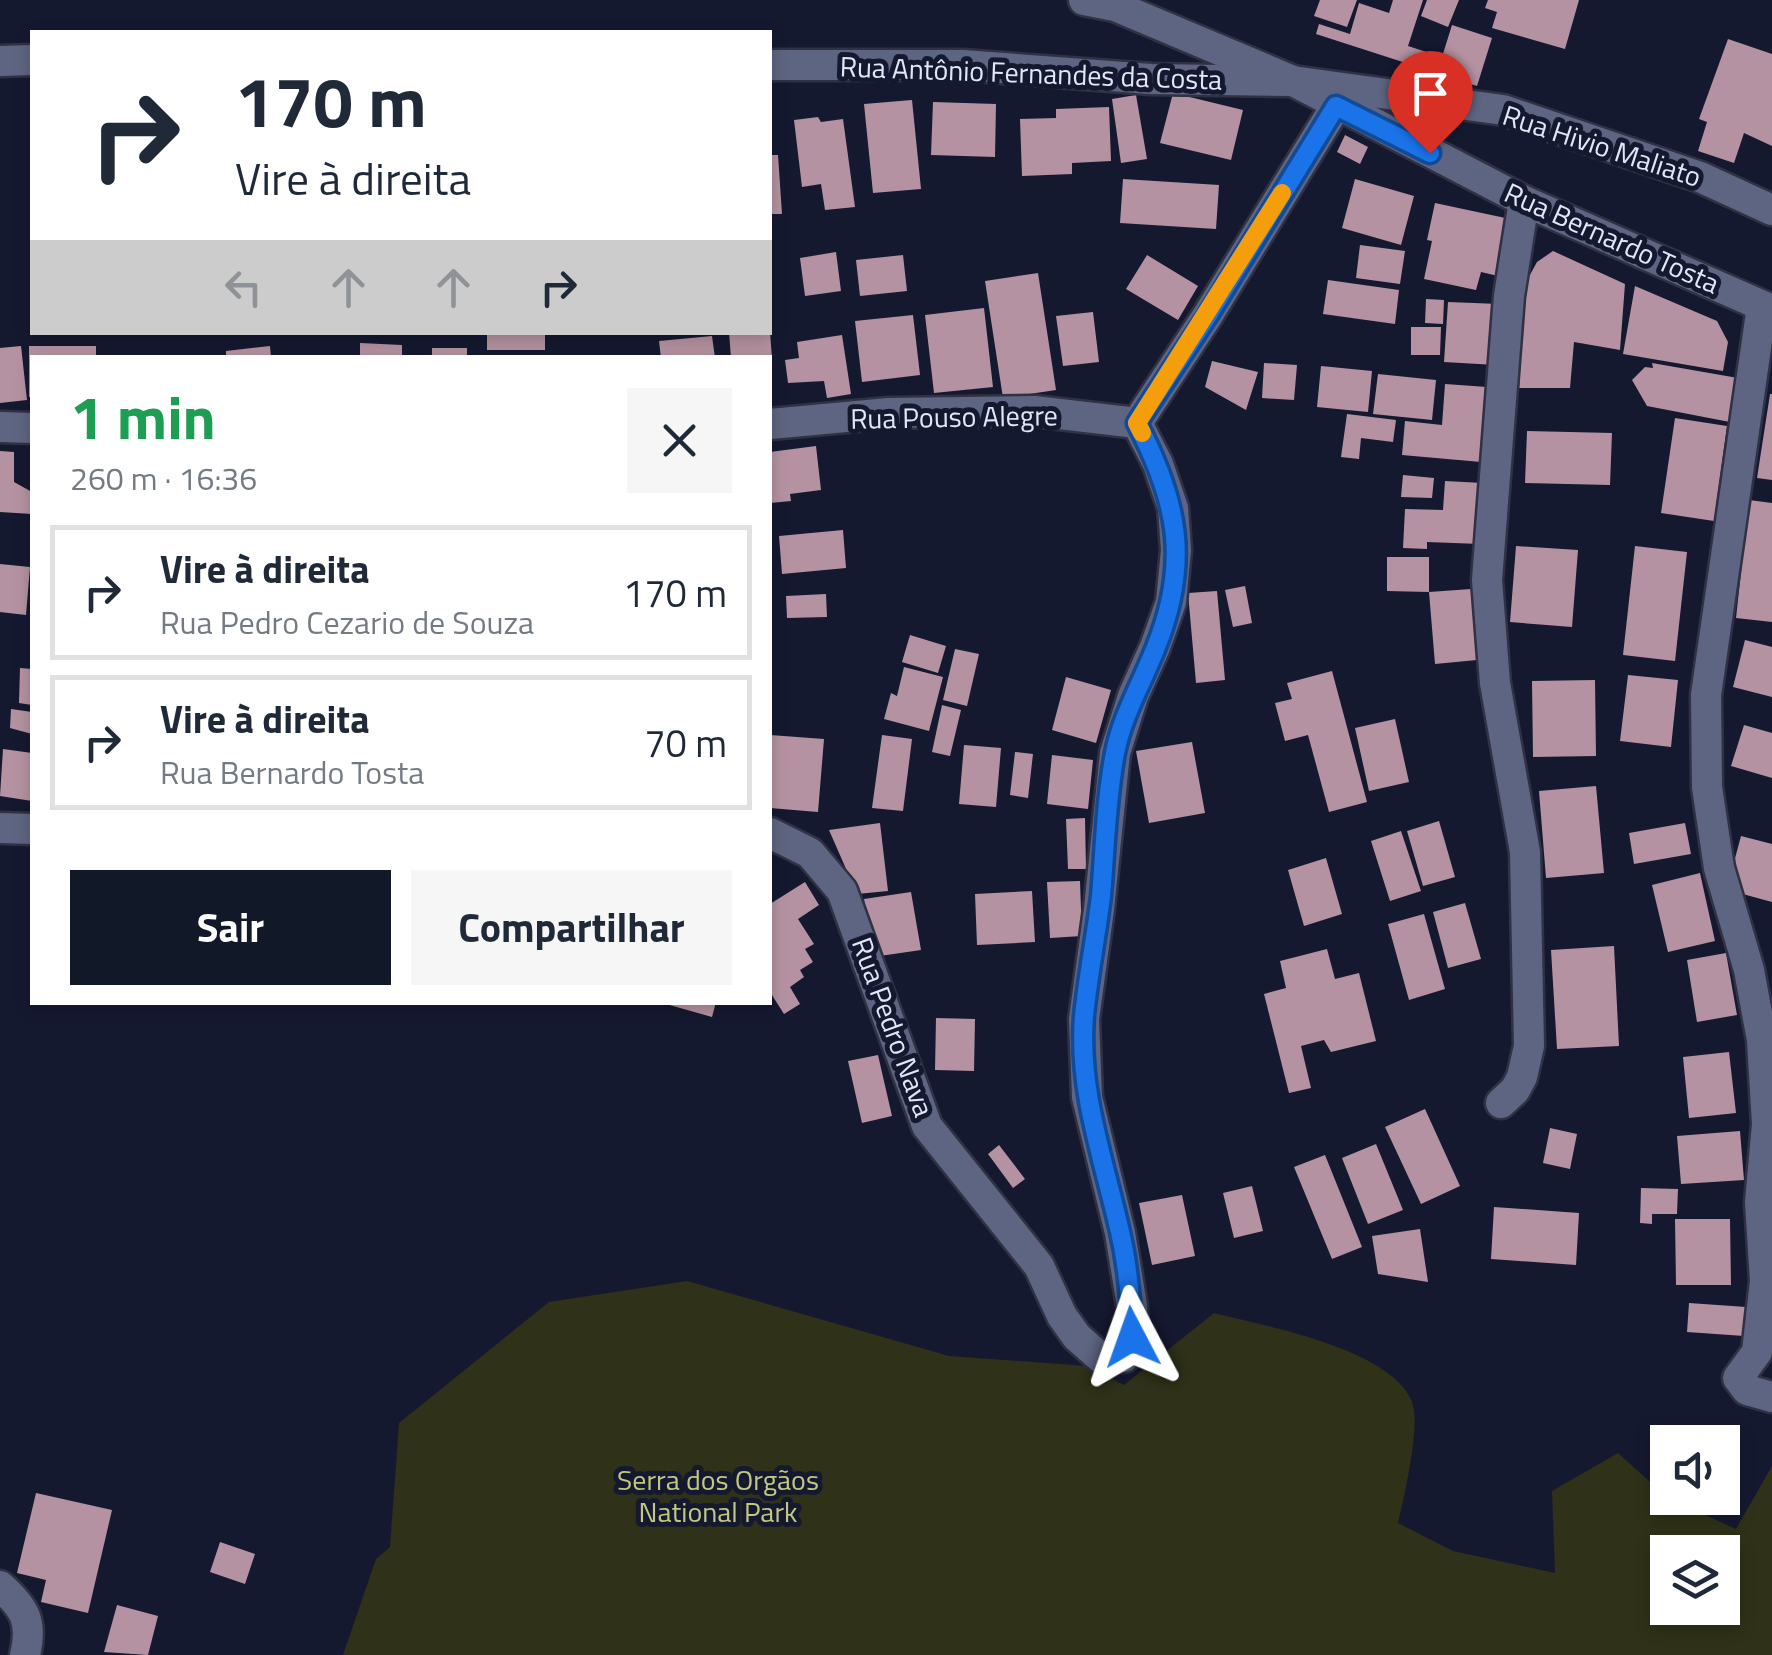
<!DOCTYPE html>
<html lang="pt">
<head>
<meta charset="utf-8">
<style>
	:root { --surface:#fff; --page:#f6f6f7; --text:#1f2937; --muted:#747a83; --line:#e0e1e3; --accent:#111827 }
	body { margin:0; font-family:"Titillium Web",sans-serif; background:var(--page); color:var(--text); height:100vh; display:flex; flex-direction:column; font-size:38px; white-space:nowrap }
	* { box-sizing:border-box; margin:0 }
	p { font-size:32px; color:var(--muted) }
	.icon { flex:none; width:55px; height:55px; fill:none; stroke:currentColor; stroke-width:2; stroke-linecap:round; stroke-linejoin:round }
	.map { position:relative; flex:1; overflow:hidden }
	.side { position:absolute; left:30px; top:355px; width:742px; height:650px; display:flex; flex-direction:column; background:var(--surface); border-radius:0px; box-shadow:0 5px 15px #0003 }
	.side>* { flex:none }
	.banner { position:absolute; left:30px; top:30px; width:742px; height:305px; border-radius:0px; box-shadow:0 5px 15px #0003; background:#fff; color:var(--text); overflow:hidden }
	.fabs { position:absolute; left:1650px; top:1425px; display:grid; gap:20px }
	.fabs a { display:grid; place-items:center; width:90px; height:90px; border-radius:0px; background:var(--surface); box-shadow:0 5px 15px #0003; font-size:50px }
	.pin { position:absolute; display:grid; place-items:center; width:85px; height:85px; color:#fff; margin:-102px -42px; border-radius:50% 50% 50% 0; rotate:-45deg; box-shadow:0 0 10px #0007 }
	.pin .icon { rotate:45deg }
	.me { position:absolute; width:110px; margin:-55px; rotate:356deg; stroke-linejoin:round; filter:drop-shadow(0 0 8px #0008) }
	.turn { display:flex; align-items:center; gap:35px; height:210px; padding:0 40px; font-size:45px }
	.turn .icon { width:130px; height:130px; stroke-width:2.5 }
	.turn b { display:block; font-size:70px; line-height:85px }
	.lanes { display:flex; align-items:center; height:95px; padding:0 40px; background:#0003; justify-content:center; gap:50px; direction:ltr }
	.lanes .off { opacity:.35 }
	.round { display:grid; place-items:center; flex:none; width:105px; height:105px; border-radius:0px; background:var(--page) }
	.headline { display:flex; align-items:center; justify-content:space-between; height:170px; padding:0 40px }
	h1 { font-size:60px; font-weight:700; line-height:75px; color:#1e9e55 }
	.action { display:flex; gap:20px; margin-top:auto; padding:20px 40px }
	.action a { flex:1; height:115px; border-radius:0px; background:var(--accent); color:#fff; font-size:40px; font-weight:700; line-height:115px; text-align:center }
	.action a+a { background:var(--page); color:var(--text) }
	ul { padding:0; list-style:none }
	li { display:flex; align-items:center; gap:30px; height:135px; margin:0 20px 15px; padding:0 20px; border:5px solid var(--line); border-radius:0px }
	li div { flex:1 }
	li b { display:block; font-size:38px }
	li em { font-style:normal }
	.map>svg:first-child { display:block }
</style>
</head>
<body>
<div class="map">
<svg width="1772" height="1655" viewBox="0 0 1772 1655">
	<rect width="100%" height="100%" fill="#151930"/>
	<!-- green -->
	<path fill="#2f3118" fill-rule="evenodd" d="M687,1281L949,1356L1087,1366L1124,1385L1214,1313C1265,1326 1392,1349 1412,1402C1421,1425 1404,1497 1398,1523L1453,1551L1555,1573L1552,1491L1618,1453L1668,1498L1736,1529L1772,1466V1655H343L376,1559L390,1547L399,1423L549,1302ZM1668,1552H1722V1608H1668Z"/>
	<!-- building -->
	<path fill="#b592a1" d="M1320,0H1357L1347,27L1314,16Z
		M1393,0H1423L1408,46L1442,57L1452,25L1492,38L1477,86L1316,34L1319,24L1350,34L1359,3L1389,13Z
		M1427,0H1459L1448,27L1421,16Z
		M1488,0H1579L1565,49L1492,28L1497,12L1485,8Z
		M1728,39L1772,54V146L1744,133L1734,163L1698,151L1707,122L1699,119Z
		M1173,93L1243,110L1231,160L1160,143Z
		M1136,95L1147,159L1121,163L1112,99Z
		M912,100L921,189L873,193L864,104Z
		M933,102L996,104L995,157L931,155Z
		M1109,107L1111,161L1072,163V174L1022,176L1020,119L1056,118V109Z
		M818,117L821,122L843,119L855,207L825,210L821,184L802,187L794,120Z
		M1345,135L1368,147L1360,164L1337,152Z
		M770,155H778L782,214H770Z
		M1123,179L1219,185L1216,229L1120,223Z
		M1355,179L1414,196L1401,245L1342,228Z
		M1435,203L1510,219L1498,276L1481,272L1476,290L1424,279L1432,241L1427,240Z
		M1360,245L1405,251L1400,284L1356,278Z
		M1553,251L1625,284L1620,350L1574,342L1570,388H1519L1525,284L1537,262Z
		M836,252L841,291L805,296L800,258Z
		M903,255L907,291L860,296L856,260Z
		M1147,255L1198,286L1178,320L1126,289Z
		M1038,273L1056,390L1003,398L985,281Z
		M1328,280L1399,290L1395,324L1323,314Z
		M1635,286L1717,321L1728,342L1723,371L1623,354Z
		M1426,299L1444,300L1443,324L1425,323Z
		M1448,302L1499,304L1496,365L1444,362Z
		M984,308L993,387L934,393L925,315Z
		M1093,312L1099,362L1063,366L1056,316Z
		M913,315L920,375L862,382L855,321Z
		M1411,327H1441L1440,355H1411Z
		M487,332H545V350H487Z
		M729,332H770L772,358H731Z
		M842,335L851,394L827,398L824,381L788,383L785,360L799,358L797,342Z
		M712,336L715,358H661L659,341Z
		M360,343L402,345V358H360Z
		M21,346L27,400L0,403V348Z
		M29,346H96V358H32V397H29Z
		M270,346L271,358H226V351Z
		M432,348H467V358H432Z
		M1212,361L1258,372L1246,410L1205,387Z
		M1264,363L1297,365L1294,400L1262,398Z
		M1652,363L1738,378L1733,399L1736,401L1735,423L1647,406L1632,380L1645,367L1653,368Z
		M1321,366L1372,371L1368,412L1317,407Z
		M1378,374L1436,380L1432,420L1373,414Z
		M1445,384L1487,387L1481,462L1402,455L1405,421L1442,425Z
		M1770,394H1772V480L1757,478Z
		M1347,414L1396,420L1393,442L1361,438L1359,459L1341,457Z
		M1675,418L1727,426L1714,521L1661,513Z
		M1527,431L1612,433L1610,485L1525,483Z
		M816,446L821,490L790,494L791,501L770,503V452Z
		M0,451L14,452V482L32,492V514L0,512Z
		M1403,475L1434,478L1432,498L1401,497Z
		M1445,481L1483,483L1480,544L1427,542V549L1403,548L1405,509L1443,510Z
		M1749,500L1772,503V622L1736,618Z
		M843,530L846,568L782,574L779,536Z
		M1516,546L1578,550L1572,627L1510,622Z
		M1635,546L1687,552L1675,661L1623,655Z
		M1387,557H1429V592L1387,591Z
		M0,564L30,567L26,615L0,612Z
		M1245,586L1252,623L1233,627L1225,590Z
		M1471,589L1477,660L1435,664L1429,592Z
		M1217,591L1225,680L1196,683L1188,593Z
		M826,594L827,617L787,618L786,596Z
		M910,635L946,646L938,673L902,662Z
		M1745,640L1772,647V697L1733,687Z
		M955,649L979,654L967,706L943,700Z
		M904,667L943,677L929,731L884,719L891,693L897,696Z
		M20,668L32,669V705L19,703Z
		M1332,671L1367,802L1329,812L1308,735L1285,741L1275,703L1292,699L1287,683Z
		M1628,675L1678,680L1671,747L1620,741Z
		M1066,677L1111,690L1096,743L1052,730Z
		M1595,680L1596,756L1533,757L1532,681Z
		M942,705L961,710L950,756L932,752Z
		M11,709L32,712V734L10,728Z
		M1395,719L1409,782L1369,791L1355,728Z
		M1744,725L1772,733V778L1731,766Z
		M770,735L824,739L818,812L770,808Z
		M882,735L912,739L903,811L872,808Z
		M1192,742L1205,813L1149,823L1136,751Z
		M964,745L1001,748L996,807L959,804Z
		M3,749L32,753V801L0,796Z
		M1015,752L1033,754L1028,798L1010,795Z
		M1052,755L1093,760L1088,809L1047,804Z
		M1596,786L1604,873L1546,878L1539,791Z
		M1085,818L1086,869H1068L1066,819Z
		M1439,821L1455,877L1423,886L1407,831Z
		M880,823L888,891L857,894L829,830Z
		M1685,823L1691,854L1634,864L1629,833Z
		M1401,831L1421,891L1390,901L1371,841Z
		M1741,836L1772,844V902L1739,893L1730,877Z
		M1326,858L1342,914L1304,926L1288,870Z
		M1700,873L1715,941L1668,952L1652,885Z
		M1080,881L1082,936L1050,938L1047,882Z
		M805,882L819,905L798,919L814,944L805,949L813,962L800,970L804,977L790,987L800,1004L784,1014L770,992V904Z
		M1032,891L1035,942L977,945L975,894Z
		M911,892L921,950L873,957L864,899Z
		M1465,903L1481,959L1448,968L1433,912Z
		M1424,914L1445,989L1409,1000L1388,924Z
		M1614,946L1619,1046L1557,1049L1551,950Z
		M1327,949L1335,979L1359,973L1376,1041L1331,1052L1324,1040L1301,1046L1311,1088L1289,1093L1264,994L1286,988L1280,961Z
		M1726,953L1737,1015L1697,1022L1687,960Z
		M659,1002H716L712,1017Z
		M936,1018L975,1019L974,1071L935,1070Z
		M1729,1052L1736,1113L1689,1118L1683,1057Z
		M878,1055L892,1116L862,1123L848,1061Z
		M1425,1109L1460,1186L1421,1204L1385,1127Z
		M1550,1128L1577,1134L1570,1169L1543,1163Z
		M1740,1131L1744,1180L1681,1184L1677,1136Z
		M1376,1144L1403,1210L1368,1224L1342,1158Z
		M999,1145L1025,1179L1013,1188L988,1154Z
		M1325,1155L1362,1247L1332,1259L1294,1167Z
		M1252,1186L1263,1231L1234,1238L1223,1193Z
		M1641,1188L1678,1189L1677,1214H1652V1224L1640,1223Z
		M1182,1195L1195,1256L1152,1265L1139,1203Z
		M1494,1207L1579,1213L1576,1265L1491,1259Z
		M1675,1219H1730L1731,1285H1676Z
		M1420,1229L1428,1282L1378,1274L1372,1236Z
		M1689,1303L1746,1307L1744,1336L1687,1332Z
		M36,1493L112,1510L88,1613L41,1602L46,1580L17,1573Z
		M220,1542L255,1554L245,1584L210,1572Z
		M117,1605L158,1616L148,1655L104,1652Z"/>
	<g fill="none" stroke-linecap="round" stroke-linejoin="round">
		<defs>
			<path id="minor" d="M0,61L32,60
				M770,65H963L1151,79L1293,81L1503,110L1700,177L1772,210
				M1762,306L1706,695L1707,787L1719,868L1749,970L1762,1040L1767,1124L1760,1202L1765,1281L1757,1352L1738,1378L1747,1390L1772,1397
				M1137,423L1208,315L1336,106
				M770,424L889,413L1034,411L1137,423
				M0,427L32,428
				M0,828L32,829
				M770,833L810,853L842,891L927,1126L1039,1266L1062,1316L1077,1337L1101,1358L1124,1357L1133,1337L1132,1306L1120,1233L1087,1097L1084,1019L1099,909L1115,753L1133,696L1155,647L1171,602L1176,550L1173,508L1158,464L1137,423
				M1501,1103L1515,1090L1522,1077L1529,1046L1525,852L1495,683L1487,580L1509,296L1524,201
				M0,1586C25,1608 33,1622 25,1655"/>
			<path id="tertiary" d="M1084,0L1115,6L1293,81L1524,201L1772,310"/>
		</defs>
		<!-- minor casing -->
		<use href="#minor" stroke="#303144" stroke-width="35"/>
		<!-- tertiary casing -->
		<use href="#tertiary" stroke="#303144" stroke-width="35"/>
		<!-- minor -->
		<use href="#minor" stroke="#5e6582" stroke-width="30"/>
		<!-- tertiary -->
		<use href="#tertiary" stroke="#5e6582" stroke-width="30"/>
	</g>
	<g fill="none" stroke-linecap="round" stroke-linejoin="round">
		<defs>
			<path id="route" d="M1132,1337C1131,1302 1128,1266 1120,1232C1104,1160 1078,1091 1084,1016C1088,976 1096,937 1101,896C1105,849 1106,800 1115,753C1122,716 1142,683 1156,647C1190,562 1178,502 1137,423L1208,315L1336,106L1430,153"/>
		</defs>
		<!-- route casing -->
		<use href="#route" stroke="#114b97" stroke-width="25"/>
		<!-- route -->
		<use href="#route" stroke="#1a73e8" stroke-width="18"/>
		<!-- slow -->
		<path stroke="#f59e0b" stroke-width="18" d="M1142,433L1137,423L1282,193"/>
	</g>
	<g text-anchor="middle" stroke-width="10" stroke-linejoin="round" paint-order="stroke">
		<!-- street labels -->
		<g font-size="28" fill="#e2e7f7" stroke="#151930">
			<text transform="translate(1031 73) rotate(2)" y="10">Rua Antônio Fernandes da Costa</text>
			<text transform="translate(1602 146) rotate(18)" y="10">Rua Hivio Maliato</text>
			<text transform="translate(1612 238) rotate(24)" y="10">Rua Bernardo Tosta</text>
			<text transform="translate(954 417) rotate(-1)" y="10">Rua Pouso Alegre</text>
			<text transform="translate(893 1027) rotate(70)" y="10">Rua Pedro Nava</text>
		</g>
		<!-- park labels -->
		<g font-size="28" fill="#c2c881" stroke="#151930">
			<text x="718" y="1490">Serra dos Orgãos<tspan x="718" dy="32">National Park</tspan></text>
		</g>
	</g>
</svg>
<div class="fabs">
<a><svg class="icon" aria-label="sound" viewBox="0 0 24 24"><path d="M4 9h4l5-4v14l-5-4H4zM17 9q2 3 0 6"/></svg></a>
<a><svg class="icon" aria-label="layers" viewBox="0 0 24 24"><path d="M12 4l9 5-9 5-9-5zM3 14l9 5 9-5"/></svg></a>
</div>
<div class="pin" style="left:1430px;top:153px;background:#d93025"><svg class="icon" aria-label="arrive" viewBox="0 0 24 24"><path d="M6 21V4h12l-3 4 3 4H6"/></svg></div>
<svg class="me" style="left:1132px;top:1337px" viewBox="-20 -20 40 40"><path d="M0-17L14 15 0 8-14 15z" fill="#1a73e8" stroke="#fff" stroke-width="4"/></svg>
<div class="banner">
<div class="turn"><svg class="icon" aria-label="right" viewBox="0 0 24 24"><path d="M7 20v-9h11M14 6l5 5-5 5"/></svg><div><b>170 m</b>Vire à direita</div></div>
<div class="lanes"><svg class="icon off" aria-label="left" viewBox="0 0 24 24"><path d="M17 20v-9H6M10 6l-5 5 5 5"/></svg><svg class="icon off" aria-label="ahead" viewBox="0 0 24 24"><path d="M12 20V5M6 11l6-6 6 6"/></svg><svg class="icon off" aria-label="ahead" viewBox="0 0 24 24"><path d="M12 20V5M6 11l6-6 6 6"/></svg><svg class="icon" aria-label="right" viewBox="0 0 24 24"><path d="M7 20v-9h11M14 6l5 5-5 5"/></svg></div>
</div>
<section class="side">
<div class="headline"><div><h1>1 min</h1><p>260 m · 16:36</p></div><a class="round"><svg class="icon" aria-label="close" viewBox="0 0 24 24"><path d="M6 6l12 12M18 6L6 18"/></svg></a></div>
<ul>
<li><svg class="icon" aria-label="right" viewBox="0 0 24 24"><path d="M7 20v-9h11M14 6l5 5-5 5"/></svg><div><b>Vire à direita</b><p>Rua Pedro Cezario de Souza</p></div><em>170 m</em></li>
<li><svg class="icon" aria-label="right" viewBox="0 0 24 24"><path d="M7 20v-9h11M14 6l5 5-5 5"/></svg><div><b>Vire à direita</b><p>Rua Bernardo Tosta</p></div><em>70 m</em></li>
</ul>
<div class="action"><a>Sair</a><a>Compartilhar</a></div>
</section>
</div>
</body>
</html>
